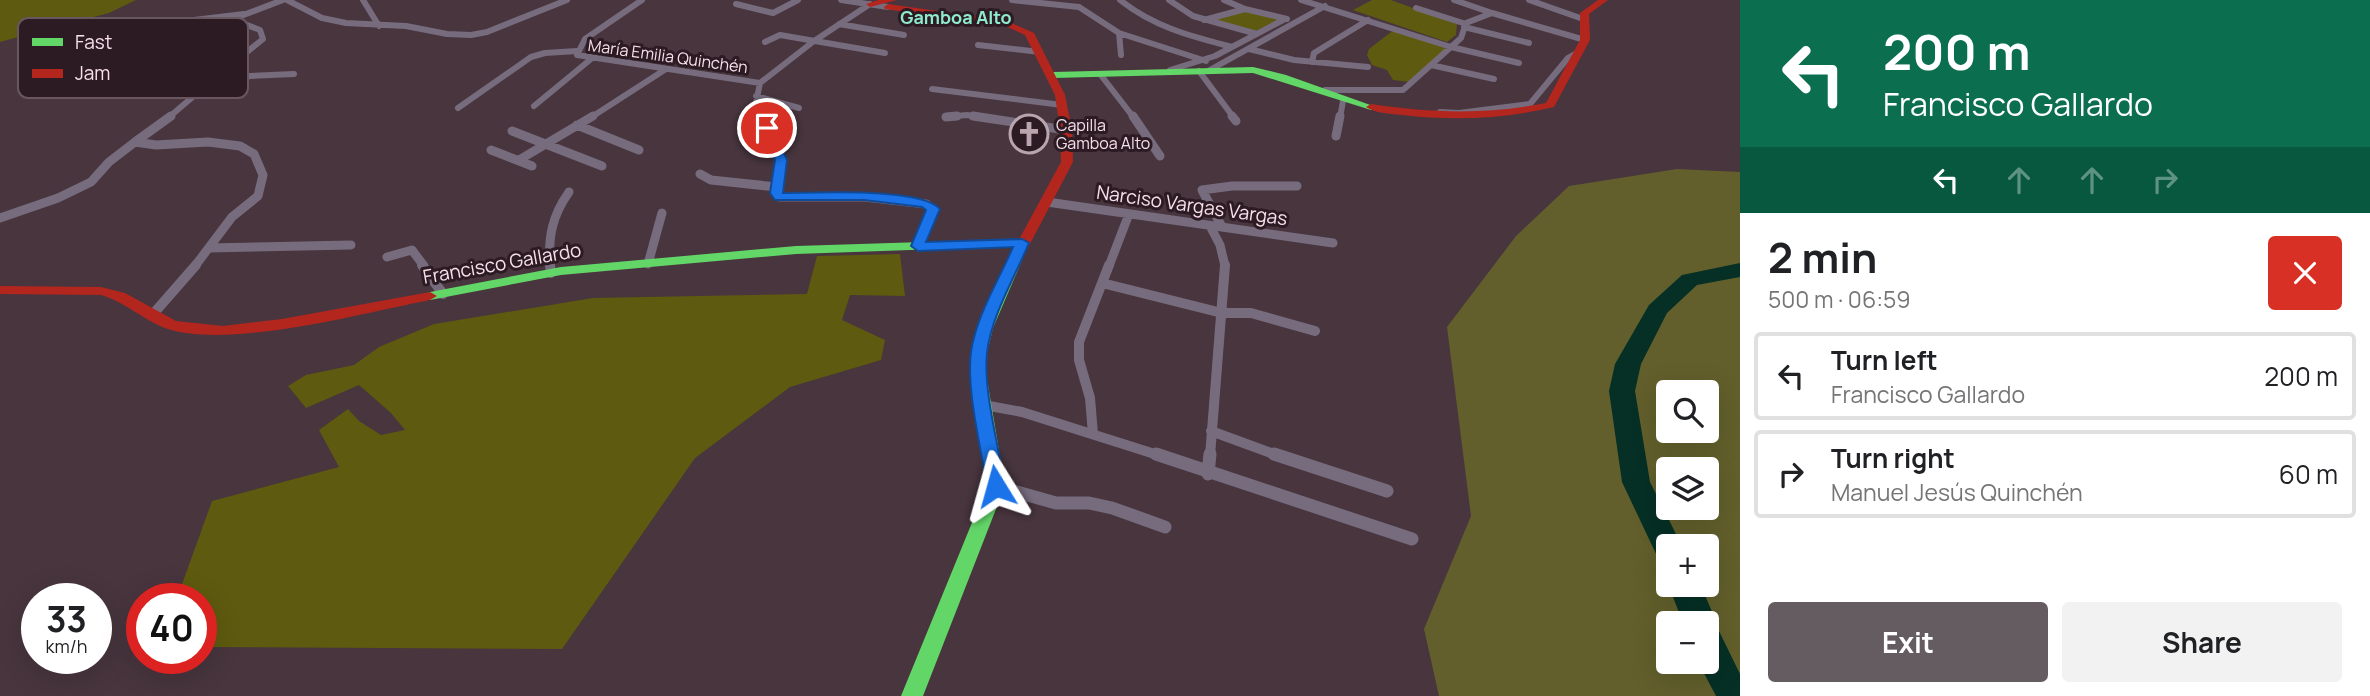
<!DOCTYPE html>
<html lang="en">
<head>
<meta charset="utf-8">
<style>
	:root { --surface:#fff; --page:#f2f2f2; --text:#202124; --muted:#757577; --line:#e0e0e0; --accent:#655c62 }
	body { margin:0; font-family:Manrope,sans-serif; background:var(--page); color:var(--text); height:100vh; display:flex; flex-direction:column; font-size:26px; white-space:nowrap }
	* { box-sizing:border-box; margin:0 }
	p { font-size:23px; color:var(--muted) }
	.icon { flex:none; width:38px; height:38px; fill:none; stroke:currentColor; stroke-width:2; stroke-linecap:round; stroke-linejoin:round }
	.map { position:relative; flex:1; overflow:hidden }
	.details { display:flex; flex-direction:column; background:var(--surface); width:630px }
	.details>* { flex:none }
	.guide { background:#0b6e4f; color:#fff; overflow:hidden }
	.fabs { position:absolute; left:1656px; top:380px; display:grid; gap:14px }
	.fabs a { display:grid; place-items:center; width:63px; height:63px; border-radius:7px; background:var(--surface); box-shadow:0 7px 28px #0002; font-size:35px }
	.speed { position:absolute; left:21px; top:583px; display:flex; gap:14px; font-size:35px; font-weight:700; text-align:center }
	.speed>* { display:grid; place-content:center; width:91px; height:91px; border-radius:50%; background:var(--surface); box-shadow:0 7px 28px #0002; line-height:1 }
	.speed small { font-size:18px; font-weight:400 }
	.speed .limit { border:10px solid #d22; background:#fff; color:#111 }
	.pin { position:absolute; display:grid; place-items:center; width:60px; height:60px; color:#fff; margin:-30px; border:4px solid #fff; border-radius:50%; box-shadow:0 2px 7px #0007 }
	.me { position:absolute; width:77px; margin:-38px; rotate:352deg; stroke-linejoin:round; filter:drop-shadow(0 0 5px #0008) }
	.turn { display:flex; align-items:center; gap:24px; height:147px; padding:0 28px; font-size:32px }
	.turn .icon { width:91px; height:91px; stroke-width:2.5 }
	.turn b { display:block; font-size:49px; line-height:60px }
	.lanes { display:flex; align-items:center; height:66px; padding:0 28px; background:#0003; justify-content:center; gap:35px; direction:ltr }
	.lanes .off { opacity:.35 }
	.round { display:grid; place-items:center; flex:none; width:74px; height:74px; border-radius:7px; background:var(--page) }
	.head { display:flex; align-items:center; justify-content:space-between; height:119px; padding:0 28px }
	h1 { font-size:42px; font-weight:700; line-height:52px }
	.primary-button { display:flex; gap:14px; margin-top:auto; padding:14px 28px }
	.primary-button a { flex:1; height:80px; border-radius:7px; background:var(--accent); color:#fff; font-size:28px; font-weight:700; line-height:80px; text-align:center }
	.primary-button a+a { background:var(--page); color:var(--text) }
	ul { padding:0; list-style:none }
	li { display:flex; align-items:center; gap:21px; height:88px; margin:0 14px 10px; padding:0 14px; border:4px solid var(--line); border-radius:7px }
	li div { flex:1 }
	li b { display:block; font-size:26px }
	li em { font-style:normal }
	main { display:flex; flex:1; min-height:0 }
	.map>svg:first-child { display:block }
</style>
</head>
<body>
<main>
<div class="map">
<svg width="1740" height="696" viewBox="0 0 1740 696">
	<rect width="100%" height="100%" fill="#48353e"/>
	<!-- green -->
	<path fill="#5e5a0f" d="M0,0H136L109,13L0,42Z
		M1372,0H1391L1457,24L1456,35L1447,42L1353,10Z
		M1245,10L1279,19L1254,32L1207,20Z
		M1395,29L1448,47L1410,82L1393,80L1387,70L1372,65L1367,55L1369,49Z
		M900,254L905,296L850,295L842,320L885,340L881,360L790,387L695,458L562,649L201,647V598H177L212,501L339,467L319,430L348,409L359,421L381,435L405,430L391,413L359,385L306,408L288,386L306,375L354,365L379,347L434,324L593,298L807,294L817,256Z"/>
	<!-- forest -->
	<path fill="#625f2c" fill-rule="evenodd" d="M1677,169L1740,172V696H1439L1424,629L1471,516L1447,327L1516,236L1569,186ZM1668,392H1706V430H1668ZM1668,469H1706V508H1668ZM1668,546H1706V584H1668ZM1668,623H1706V662H1668Z"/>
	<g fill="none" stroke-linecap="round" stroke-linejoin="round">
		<!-- river -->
		<path fill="#063025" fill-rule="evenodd" d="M1740,263V277L1697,285L1667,313L1641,364L1635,391L1650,482L1682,546H1668V559L1657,556L1622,482L1609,391L1615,364L1649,305L1682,275Z
			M1668,584H1700L1717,623L1714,628L1718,629L1740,674V696H1716L1698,662H1706V623H1683Z"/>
		<!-- street-far3 -->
		<path stroke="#766c7e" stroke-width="6" d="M287,0L322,18L346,23L406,26L447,34L471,35L487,32L567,0
			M363,0L379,26
			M642,0L585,39L577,55L760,83
			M841,0L888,7
			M1012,0L1079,7
			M1120,0C1154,27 1190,36 1232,47
			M1169,0L1193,16L1257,34
			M1224,0L1245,9L1287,19
			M1301,0L1451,47L1519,63
			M1529,0L1583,19
			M736,4L773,13L798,0
			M1079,7L1119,33L1206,61
			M1416,8L1466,24
			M1492,13L1585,40
			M1204,20L1245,9
			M839,24L904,35
			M144,26L244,14
			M1464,27L1529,43
			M1119,33L1121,55
			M765,42L780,35L885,53
			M978,45L1040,52
			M1249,49L1294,60L1368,67
			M1312,62L1314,53L1368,20
			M1431,65L1494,79
			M1170,70L1215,56L1285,19
			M1199,71L1234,118
			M1208,71L1325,6
			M1100,74L1134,118
			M204,87L263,39L260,30L237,21L238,17L283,0
			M932,89L1062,105
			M1325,90H1403L1461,38L1466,23L1492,13L1454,0
			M756,96L799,108
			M534,106L591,59
			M458,108L531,57L545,53L577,51
			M1440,112L1459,113L1530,104L1568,58L1580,51
			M946,117L967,115L985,118
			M168,118L202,89L250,76L294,74
			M590,118L666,69
			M761,118L756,103L760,83L814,41L870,4
			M1340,118L1343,101"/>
		<!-- street-far2 -->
		<path stroke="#766c7e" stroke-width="9" d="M171,116L135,142L156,145L208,142L240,146L254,154L263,175L258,196L232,217L195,266
			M761,116L781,160L776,193L780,197H864L926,204L933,209L918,246
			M973,116L1066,130
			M1133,116L1160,156
			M1232,116L1236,121
			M946,117L957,116
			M577,125L639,150
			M512,131L602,166
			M1336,136L1340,116
			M491,150L532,166
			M519,160L593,116
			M700,174L711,180L777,187
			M1047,202L1333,243
			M0,218L58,198L91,182L109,162L135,142
			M1210,226L1220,245L1225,266
			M1222,227L1202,190L1232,186H1297
			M209,248L351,245
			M387,257L412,250L424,266
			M648,264L662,213
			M550,266C548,237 552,216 569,192
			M1109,266L1129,214"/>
		<!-- street-far1 -->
		<path stroke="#766c7e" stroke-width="10" d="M422,265L443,294
			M550,265L551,273
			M1102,283L1222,313H1251L1315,331
			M154,313L196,265
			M984,405L1022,412L1161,456
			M1211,431L1279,456
			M1093,434L1090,398L1079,360V342L1109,265
			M1210,456L1225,265"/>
		<!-- street -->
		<path stroke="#766c7e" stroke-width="13" d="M1156,454L1412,539
			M1274,454L1387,491
			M1208,474L1210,454
			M996,486L1056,503H1089L1112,508L1165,527"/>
		<!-- fast -->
		<path fill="#63d668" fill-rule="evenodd" d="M1253,67L1286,75L1376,107L1371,110L1253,73L1053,78L1048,75L1053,72Z
			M1022,239L1027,240L1029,243L1027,246L796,254L561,275L430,300L423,296L430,292L561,267L796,246Z
			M1016,254L1023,258L993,328L987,353V379L1005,486L923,696H901L987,486L971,379V353L977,328L1009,258Z"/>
		<!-- jam -->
		<path fill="#b3261e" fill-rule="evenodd" d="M878,0H897L870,7L866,4Z
			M1598,0H1608L1589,14L1590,40L1554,107C1504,119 1453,121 1402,115C1391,114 1375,113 1366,107L1371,104C1430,113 1487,115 1546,103L1580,40V13Z
			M888,4L1007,21L1034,33L1065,95L1072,130L1073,162L1021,261H1011L1009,258L1061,162L1060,130L1055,95L1025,35L1005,26L885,9L884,7Z
			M0,286L101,287L125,293L176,321L223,326L282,319L430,292L437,296L430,300C363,313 232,349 168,329C144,321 126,302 101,295L0,294Z"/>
	</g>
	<!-- route -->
	<path fill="#1a73e8" stroke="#114b97" stroke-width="2" d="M763,126H771L787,160L783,193C814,193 921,187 940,209L926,242L1022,239L1029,243C1015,277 991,316 987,353C983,390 999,448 1005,486L1003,491H989L987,486C981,448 966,389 971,352C976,316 999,280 1013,247L918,251L911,246L926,210L922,207L864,200H775L770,193L775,160L761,128Z"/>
	<!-- icons -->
	<defs>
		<symbol id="church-ring" viewBox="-11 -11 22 22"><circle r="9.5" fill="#2c1b23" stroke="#baa4ae" stroke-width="1.5"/><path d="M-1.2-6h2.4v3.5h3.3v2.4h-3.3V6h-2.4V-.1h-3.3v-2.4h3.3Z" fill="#baa4ae"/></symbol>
	</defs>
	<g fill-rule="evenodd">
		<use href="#church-ring" x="1007" y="112" width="44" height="44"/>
	</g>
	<g text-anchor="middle" stroke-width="6" stroke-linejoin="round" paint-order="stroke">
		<!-- far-street labels -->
		<g font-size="16" fill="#f8e0eb" stroke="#2c1b23">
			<text transform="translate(668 56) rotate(8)" y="6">María Emilia Quinchén</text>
		</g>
		<!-- far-poi labels -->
		<g font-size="16" fill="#f8e0eb" stroke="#2c1b23" text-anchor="start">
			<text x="1056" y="131">Capilla<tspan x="1056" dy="18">Gamboa Alto</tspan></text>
		</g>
		<!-- far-neighbourhood labels -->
		<g font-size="18" font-weight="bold" fill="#8febcb" stroke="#2c1b23">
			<text x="956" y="24">Gamboa Alto</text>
		</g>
		<!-- street labels -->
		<g font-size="19" fill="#f8e0eb" stroke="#2c1b23">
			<text transform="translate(1192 205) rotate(8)" y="7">Narciso Vargas Vargas</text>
			<text transform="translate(502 263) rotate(-10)" y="7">Francisco Gallardo</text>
		</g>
	</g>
	<!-- legend -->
	<rect x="18" y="18" width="230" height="80" rx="10" fill="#2c1b23" stroke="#69565f" stroke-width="2"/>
	<rect x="32" y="38" width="31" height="8" fill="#63d668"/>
	<rect x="32" y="69" width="31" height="9" fill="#b3261e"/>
	<g font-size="19" fill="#f8e0eb">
		<text x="75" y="49">Fast</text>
		<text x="75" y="80">Jam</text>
	</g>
</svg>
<div class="fabs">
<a><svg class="icon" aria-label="search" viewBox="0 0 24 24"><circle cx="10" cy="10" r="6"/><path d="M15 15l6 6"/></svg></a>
<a><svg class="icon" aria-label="layers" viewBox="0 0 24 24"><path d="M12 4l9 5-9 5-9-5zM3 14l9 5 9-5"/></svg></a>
<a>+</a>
<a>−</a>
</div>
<div class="speed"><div>33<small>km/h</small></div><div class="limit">40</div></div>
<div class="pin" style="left:767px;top:128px;background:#d93025"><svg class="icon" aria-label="arrive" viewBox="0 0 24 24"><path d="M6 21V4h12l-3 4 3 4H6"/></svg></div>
<svg class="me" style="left:996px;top:486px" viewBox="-20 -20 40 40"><path d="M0-17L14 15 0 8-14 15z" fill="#1a73e8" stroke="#fff" stroke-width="4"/></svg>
</div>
<section class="details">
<div class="guide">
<div class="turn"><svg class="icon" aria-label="left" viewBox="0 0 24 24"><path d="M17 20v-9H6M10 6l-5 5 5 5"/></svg><div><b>200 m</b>Francisco Gallardo</div></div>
<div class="lanes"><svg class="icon" aria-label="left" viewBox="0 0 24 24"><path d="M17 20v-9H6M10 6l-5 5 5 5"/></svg><svg class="icon off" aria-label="ahead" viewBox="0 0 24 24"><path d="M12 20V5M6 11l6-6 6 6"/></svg><svg class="icon off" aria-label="ahead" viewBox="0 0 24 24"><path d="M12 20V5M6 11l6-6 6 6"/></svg><svg class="icon off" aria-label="right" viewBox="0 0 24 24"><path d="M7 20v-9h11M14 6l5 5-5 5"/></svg></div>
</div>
<div class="head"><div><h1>2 min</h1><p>500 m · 06:59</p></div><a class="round" style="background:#d93025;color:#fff"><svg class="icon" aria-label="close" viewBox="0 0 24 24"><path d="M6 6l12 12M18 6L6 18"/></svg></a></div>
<ul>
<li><svg class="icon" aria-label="left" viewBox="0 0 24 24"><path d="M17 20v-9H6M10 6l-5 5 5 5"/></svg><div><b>Turn left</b><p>Francisco Gallardo</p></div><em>200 m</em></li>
<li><svg class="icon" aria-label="right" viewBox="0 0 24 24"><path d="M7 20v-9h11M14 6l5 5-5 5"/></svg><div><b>Turn right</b><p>Manuel Jesús Quinchén</p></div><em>60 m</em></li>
</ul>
<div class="primary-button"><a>Exit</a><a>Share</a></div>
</section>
</main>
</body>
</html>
